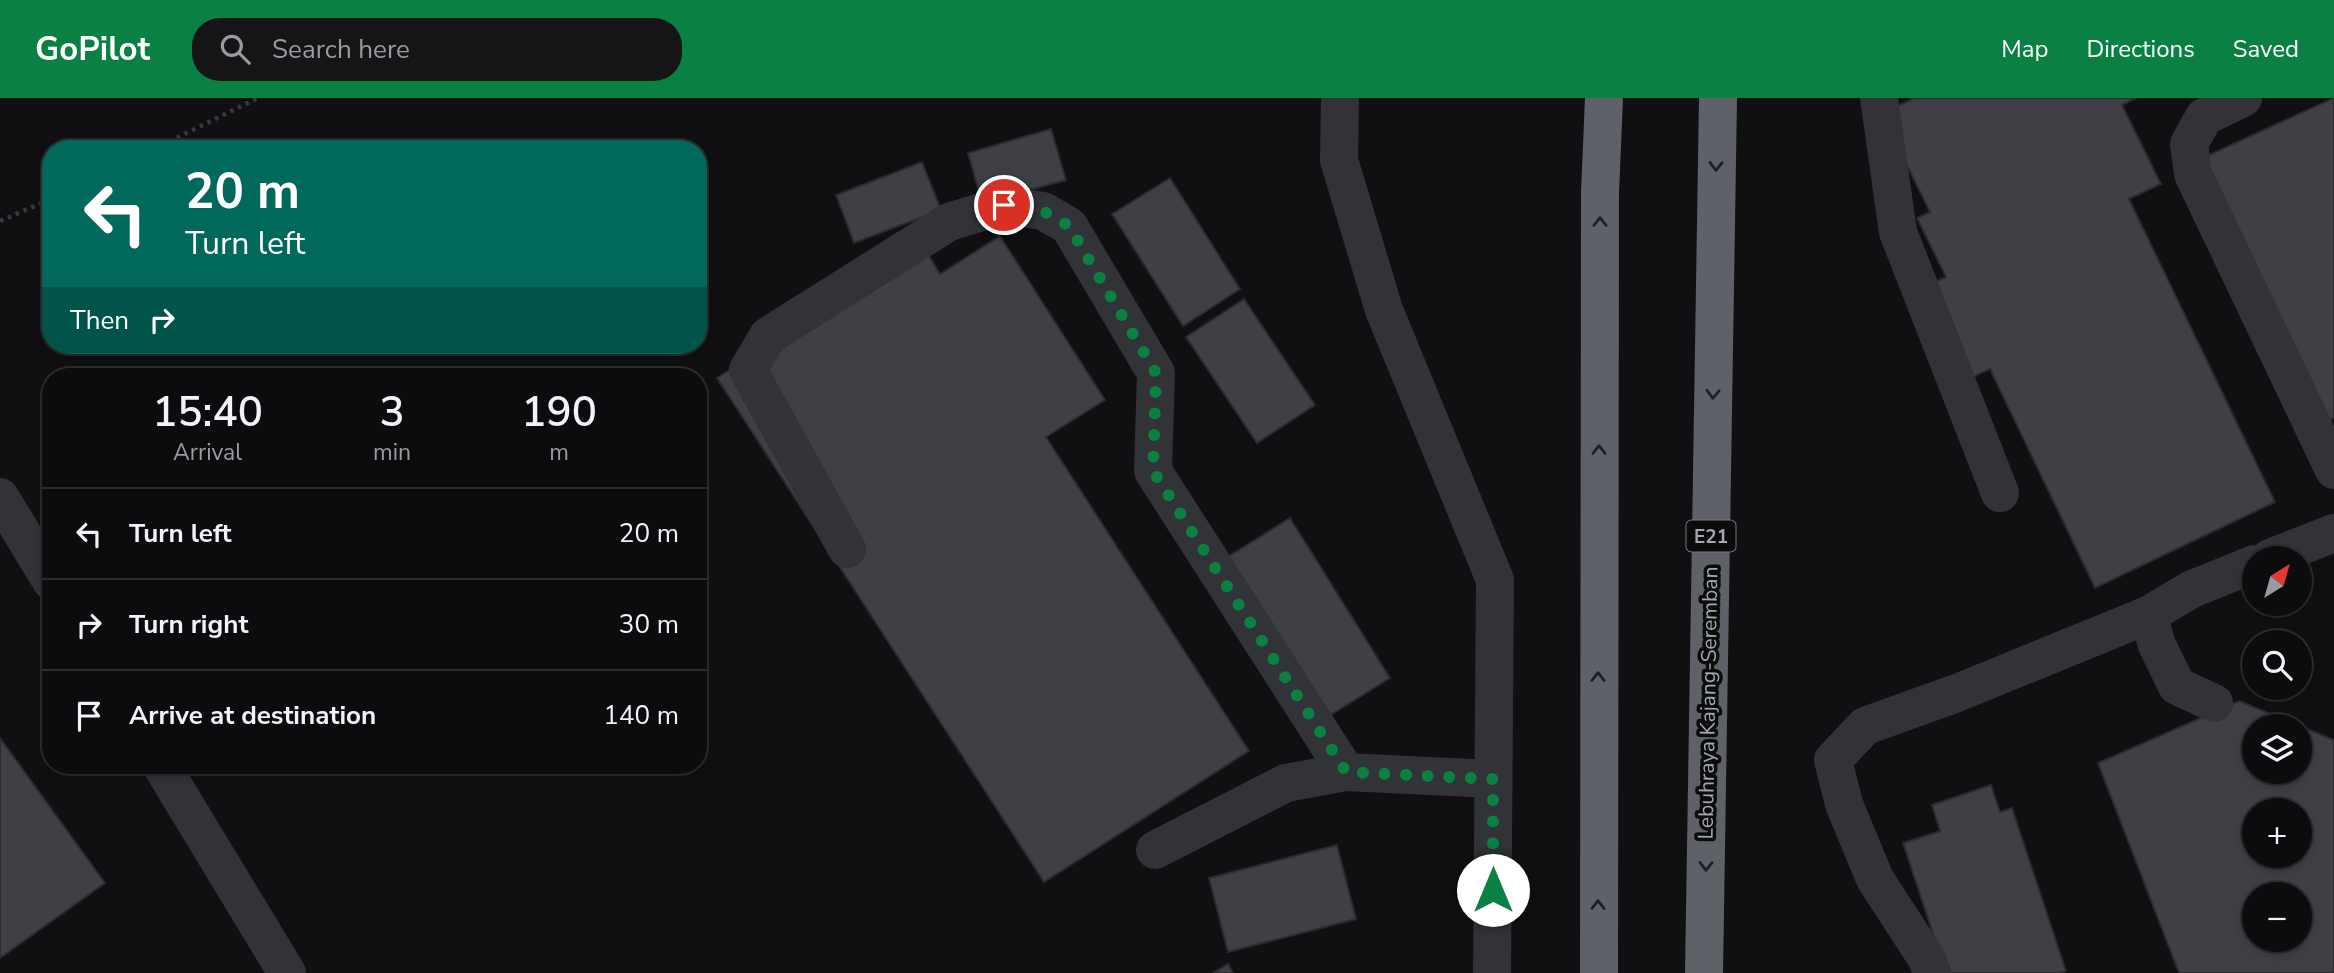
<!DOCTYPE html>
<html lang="en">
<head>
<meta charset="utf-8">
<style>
	:root { --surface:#0c0c0e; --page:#151517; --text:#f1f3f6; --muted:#9a9b9e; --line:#2c2c2e; --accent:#0b8043 }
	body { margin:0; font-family:"Nunito Sans",sans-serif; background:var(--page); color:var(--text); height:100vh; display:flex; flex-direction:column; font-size:26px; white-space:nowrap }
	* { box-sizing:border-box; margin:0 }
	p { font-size:23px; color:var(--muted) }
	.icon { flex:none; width:38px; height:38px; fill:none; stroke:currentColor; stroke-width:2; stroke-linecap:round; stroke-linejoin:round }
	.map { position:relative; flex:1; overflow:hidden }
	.details { position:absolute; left:42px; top:270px; width:665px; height:406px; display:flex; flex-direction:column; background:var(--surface); border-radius:28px; box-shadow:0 4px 10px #0003,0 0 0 2px var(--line) }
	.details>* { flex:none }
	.guide { position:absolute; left:42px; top:42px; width:665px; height:214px; border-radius:28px; box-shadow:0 4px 10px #0003,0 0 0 2px var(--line); background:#00695c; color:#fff; overflow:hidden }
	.needle { width:46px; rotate:37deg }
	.tools { position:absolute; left:2242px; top:448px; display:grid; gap:14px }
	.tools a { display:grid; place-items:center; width:70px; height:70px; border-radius:50%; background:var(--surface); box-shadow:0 4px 10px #0003,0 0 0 2px var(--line); font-size:35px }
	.pin { position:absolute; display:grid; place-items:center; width:60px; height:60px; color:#fff; margin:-30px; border:4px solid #fff; border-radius:50%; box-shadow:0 2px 7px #0007 }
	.me { position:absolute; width:77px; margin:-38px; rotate:0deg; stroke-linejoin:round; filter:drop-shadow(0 0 5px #0008) }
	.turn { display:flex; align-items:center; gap:24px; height:147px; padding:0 28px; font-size:32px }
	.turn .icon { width:91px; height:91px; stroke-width:2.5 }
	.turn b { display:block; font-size:49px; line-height:60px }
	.then { display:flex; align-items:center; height:66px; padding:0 28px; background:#0003; gap:14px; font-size:26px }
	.eta { display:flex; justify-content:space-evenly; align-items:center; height:119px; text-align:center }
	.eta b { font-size:42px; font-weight:600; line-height:49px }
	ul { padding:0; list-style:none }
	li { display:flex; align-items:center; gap:21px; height:91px; padding:0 28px; border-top:2px solid var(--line) }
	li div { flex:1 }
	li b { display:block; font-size:26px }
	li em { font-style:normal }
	header { display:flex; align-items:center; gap:42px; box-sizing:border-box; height:98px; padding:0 35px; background:var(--accent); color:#fff }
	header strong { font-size:33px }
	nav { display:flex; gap:38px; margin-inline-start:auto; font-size:24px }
	.search { width:490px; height:63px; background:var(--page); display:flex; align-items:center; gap:18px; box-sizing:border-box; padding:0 24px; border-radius:28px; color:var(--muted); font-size:26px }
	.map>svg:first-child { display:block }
</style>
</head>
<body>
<header>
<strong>GoPilot</strong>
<div class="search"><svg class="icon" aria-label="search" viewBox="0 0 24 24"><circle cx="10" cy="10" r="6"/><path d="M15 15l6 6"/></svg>Search here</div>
<nav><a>Map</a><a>Directions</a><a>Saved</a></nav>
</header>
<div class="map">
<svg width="2334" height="875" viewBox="0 0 2334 875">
	<rect width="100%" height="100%" fill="#101012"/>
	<!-- building -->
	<path fill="#3f4045" stroke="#2a2b2d" stroke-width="2" fill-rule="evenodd" d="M1910,0H2136L2122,7L2161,86L2129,101L2275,404L2095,490L1990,271L1962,284L1918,192L1946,179L1917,120L1930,114L1881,15L1911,2Z
		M2334,0V320L2321,326L2198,62Z
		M1051,31L1066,82L982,105L968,55Z
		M922,64L941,112L854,145L836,97Z
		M1170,80L1240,191L1183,228L1112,116Z
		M1000,138L1105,302L1046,339L1249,653L1044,784L717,280L923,148L940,176Z
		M1244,201L1315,307L1257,345L1186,239Z
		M1290,420L1390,580L1321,623L1221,463Z
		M2239,603L2334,642V875H2179L2098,665ZM2254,628H2300V674H2254ZM2254,712H2300V758H2254ZM2254,796H2300V842H2254Z
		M0,640L105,785L0,860Z
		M1991,687L2000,714L2012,710L2066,873L2061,875H1946L1903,745L1940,733L1932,707Z
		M1337,747L1356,821L1228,854L1209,780Z
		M1228,866L1233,875H1213Z"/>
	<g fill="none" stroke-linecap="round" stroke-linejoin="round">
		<!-- path -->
		<path stroke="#383a3d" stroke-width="4.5" stroke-dasharray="3.5 5" stroke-linecap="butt" d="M154,51L258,0
			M0,123L51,101"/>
		<!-- minor -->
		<path stroke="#323336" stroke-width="38" d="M1340,0L1339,62L1384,212L1495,482L1492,875
			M1879,0L1898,134L2000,395
			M2243,0L2204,19L2189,46L2193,76L2334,372
			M0,399L51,483
			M847,451L748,272L768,238L949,124L1004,107L1043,113L1069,128L1156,275L1153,373L1346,674L1493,681
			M2270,460L2334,435
			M2214,605L2177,588L2157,547L2148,517L2192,491L2254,466
			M161,667L287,875
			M1155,752L1286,685L1346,674
			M1932,875L1927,861L1875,781L1844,706L1833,662L1865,628L1957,595L2148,517"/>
		<!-- highway -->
		<path stroke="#5e6167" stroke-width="38" d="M1599,875L1600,95L1604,0
			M1704,875L1718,0"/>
	</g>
	<!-- one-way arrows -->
	<defs><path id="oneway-chevron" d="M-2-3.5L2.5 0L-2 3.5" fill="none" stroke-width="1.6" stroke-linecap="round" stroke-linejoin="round" transform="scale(1.75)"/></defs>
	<g stroke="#202023">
		<use href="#oneway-chevron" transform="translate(1716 68) rotate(91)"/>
		<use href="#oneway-chevron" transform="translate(1600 124) rotate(-90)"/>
		<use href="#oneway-chevron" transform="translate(1713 296) rotate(91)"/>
		<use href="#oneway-chevron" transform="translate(1599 352) rotate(-90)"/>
		<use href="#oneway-chevron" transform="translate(1598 579) rotate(-90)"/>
		<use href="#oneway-chevron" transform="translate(1706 768) rotate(91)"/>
		<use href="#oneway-chevron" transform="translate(1598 807) rotate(-90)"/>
	</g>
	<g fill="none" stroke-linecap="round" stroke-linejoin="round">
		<!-- route -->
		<path stroke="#0b8043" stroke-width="12" stroke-dasharray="0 21.6" d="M1004,107L1043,113L1069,128L1156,275L1153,373L1346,674L1493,681V792"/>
	</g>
	<g text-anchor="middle" stroke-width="7" stroke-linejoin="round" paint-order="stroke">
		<!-- shield labels -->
		<rect fill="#0b0b0c" stroke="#757980" stroke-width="2" x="1686.5" y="422.5" width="49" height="31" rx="5"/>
		<g font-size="19" font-weight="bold" fill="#a3a8b1">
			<text x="1711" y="445">E21</text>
		</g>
		<!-- street labels -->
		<g font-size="21" fill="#a3a8b1" stroke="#0b0b0c">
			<text transform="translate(1708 605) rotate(-89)" y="7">Lebuhraya Kajang-Seremban</text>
		</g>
	</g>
</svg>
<div class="tools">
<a><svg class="needle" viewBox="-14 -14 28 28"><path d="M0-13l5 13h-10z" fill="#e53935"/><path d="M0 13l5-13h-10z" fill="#9a9b9e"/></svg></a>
<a><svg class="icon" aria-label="search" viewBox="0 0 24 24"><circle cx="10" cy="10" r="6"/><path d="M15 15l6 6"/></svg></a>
<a><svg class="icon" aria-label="layers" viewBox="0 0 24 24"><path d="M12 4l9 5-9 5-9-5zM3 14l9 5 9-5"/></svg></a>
<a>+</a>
<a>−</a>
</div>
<div class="pin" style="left:1004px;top:107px;background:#d93025"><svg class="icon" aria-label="arrive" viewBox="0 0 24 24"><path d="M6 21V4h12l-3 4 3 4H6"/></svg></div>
<svg class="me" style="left:1493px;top:792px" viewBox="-20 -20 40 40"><circle r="19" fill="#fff"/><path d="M0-13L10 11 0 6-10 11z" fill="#0b8043"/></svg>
<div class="guide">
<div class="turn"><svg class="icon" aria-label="left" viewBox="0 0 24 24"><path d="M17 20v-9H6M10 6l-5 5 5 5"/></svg><div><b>20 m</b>Turn left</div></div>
<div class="then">Then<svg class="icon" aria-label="right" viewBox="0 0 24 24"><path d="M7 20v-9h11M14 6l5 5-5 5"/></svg></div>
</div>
<section class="details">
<div class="eta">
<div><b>15:40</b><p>Arrival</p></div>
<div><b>3</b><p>min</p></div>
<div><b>190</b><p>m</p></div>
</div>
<ul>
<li><svg class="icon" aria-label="left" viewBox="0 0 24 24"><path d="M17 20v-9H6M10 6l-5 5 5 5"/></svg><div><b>Turn left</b></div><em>20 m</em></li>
<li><svg class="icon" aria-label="right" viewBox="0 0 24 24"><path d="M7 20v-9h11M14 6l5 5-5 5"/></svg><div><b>Turn right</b></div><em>30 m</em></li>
<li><svg class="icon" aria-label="arrive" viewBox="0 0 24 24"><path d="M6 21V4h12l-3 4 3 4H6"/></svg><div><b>Arrive at destination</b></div><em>140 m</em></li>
</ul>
</section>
</div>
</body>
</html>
